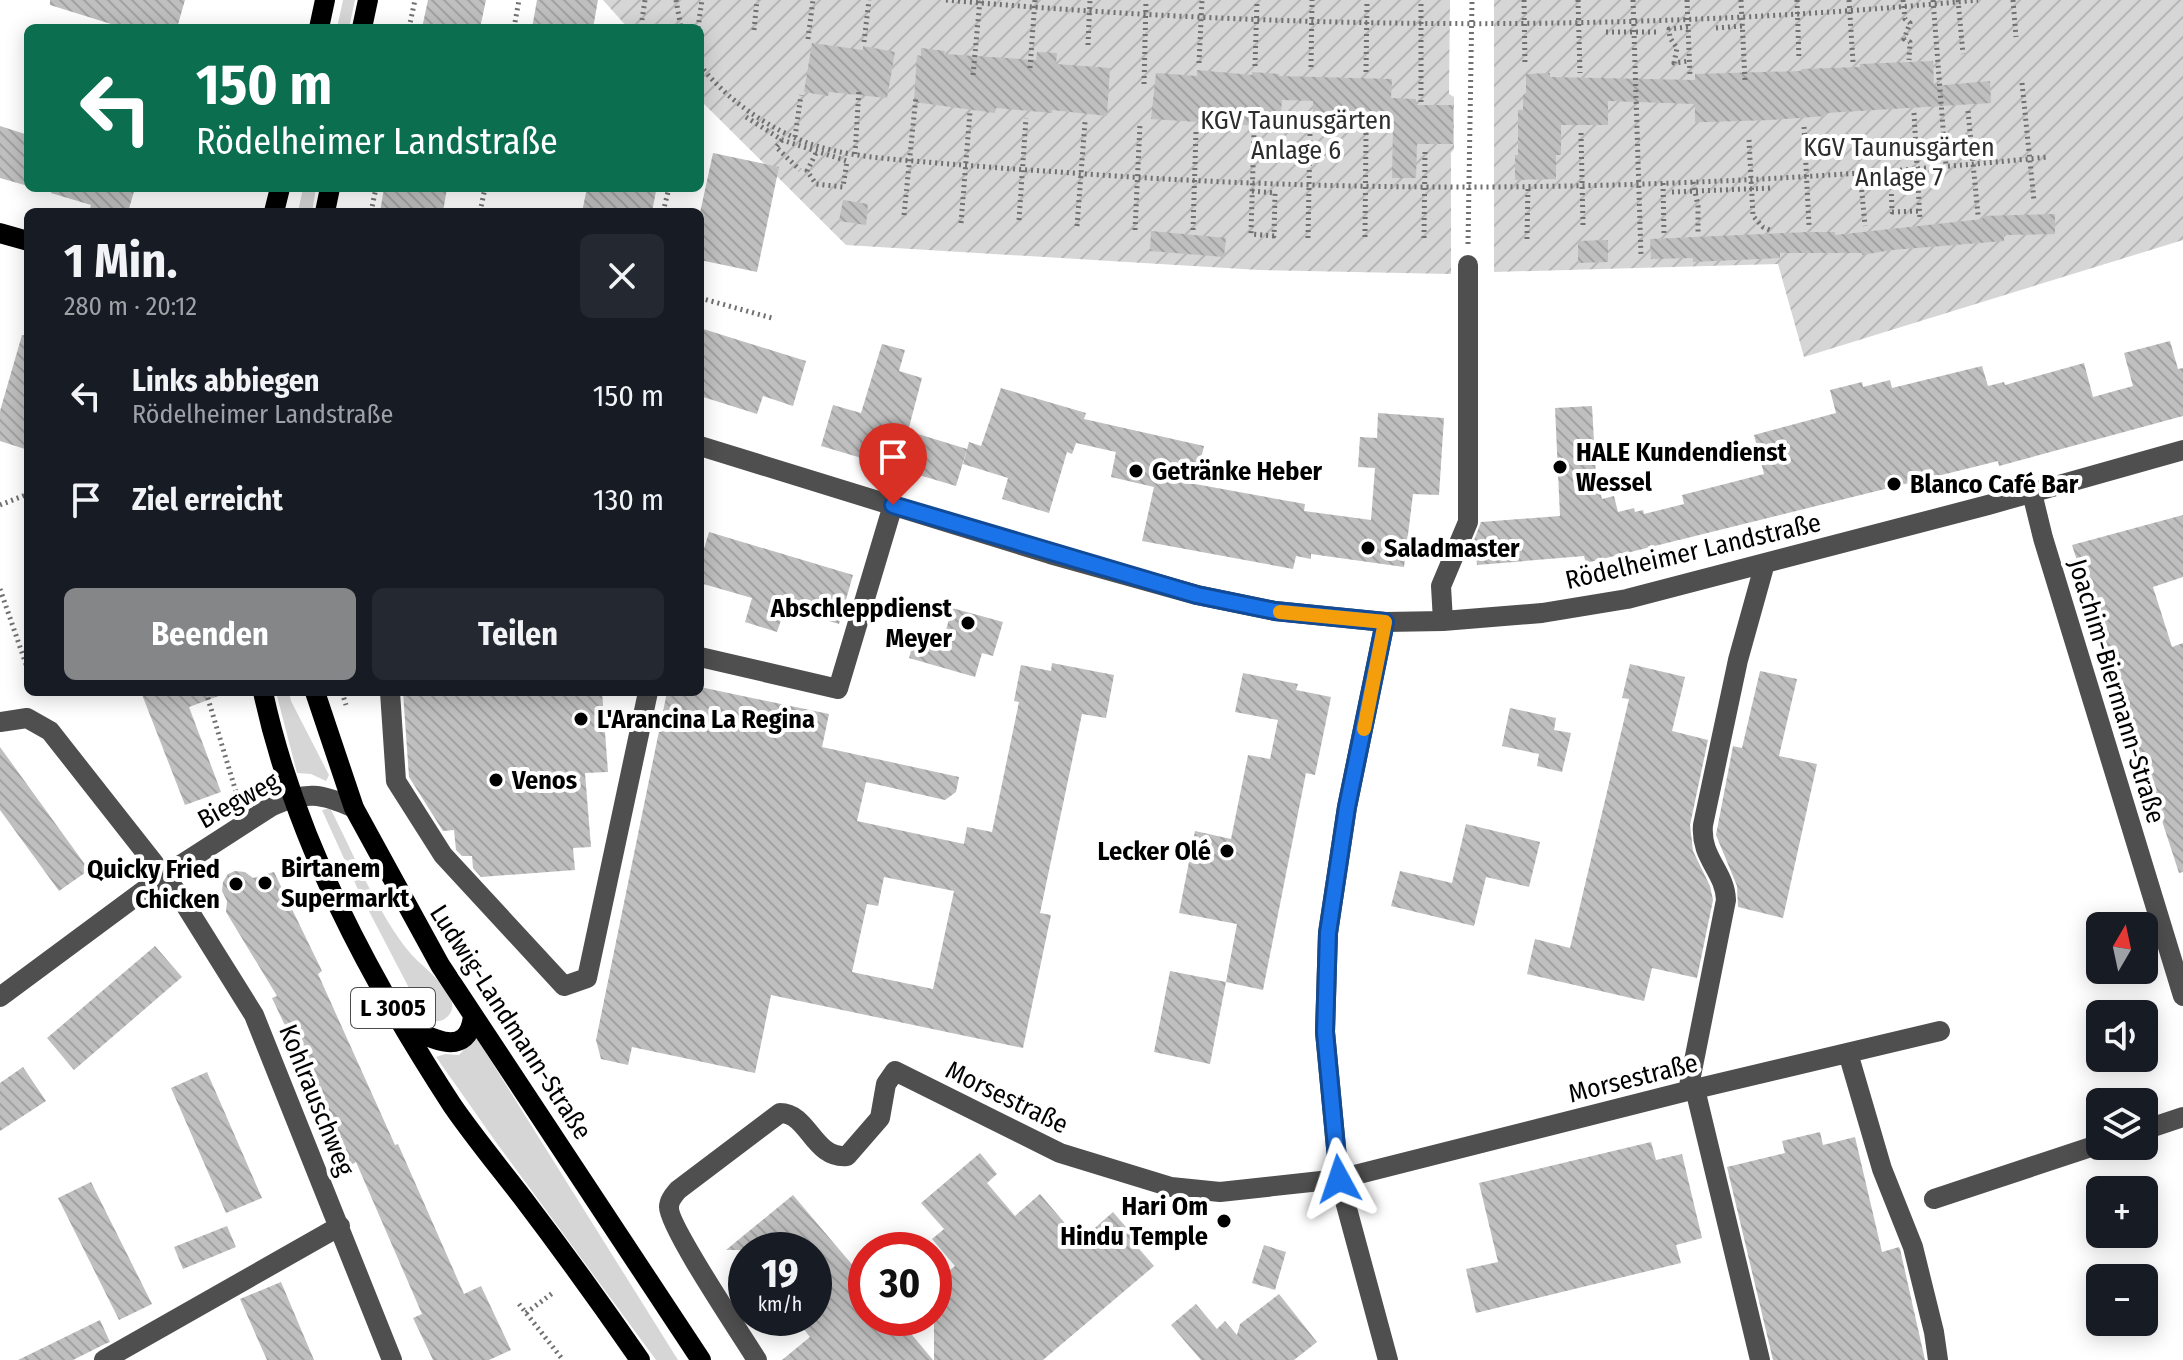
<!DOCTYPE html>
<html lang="de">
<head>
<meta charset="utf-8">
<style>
	:root { --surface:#171b24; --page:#242831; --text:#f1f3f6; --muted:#9ea1a6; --accent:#858687 }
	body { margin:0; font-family:"Fira Sans Condensed",sans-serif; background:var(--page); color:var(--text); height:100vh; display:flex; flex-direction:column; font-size:30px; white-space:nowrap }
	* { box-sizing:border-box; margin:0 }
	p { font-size:26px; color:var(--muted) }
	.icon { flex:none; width:44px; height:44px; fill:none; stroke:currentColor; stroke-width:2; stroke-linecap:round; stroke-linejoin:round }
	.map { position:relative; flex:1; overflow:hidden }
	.panel { position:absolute; left:24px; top:208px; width:680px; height:488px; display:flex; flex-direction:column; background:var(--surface); border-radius:12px; box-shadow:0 4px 20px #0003 }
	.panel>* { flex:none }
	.guide { position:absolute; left:24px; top:24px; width:680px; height:168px; border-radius:12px; box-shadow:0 4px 20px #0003; background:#0b6e4f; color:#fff; overflow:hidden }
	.needle { width:52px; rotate:9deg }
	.buttons { position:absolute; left:2086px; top:912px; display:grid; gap:16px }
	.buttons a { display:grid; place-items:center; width:72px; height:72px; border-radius:12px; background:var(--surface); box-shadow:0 4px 20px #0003; font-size:40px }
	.speed { position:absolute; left:728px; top:1232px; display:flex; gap:16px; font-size:40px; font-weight:700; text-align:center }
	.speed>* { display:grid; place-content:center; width:104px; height:104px; border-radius:50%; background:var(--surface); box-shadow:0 4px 20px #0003; line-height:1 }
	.speed small { font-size:20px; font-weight:400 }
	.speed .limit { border:12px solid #d22; background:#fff; color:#111 }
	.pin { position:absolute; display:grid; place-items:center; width:68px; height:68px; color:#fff; margin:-82px -34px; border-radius:50% 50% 50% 0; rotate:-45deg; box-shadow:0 0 8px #0007 }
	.pin .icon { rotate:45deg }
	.me { position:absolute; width:88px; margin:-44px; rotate:355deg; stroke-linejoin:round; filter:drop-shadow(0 0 6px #0008) }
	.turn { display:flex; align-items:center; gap:28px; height:168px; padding:0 40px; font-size:36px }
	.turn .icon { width:104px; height:104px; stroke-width:2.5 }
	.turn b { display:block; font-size:56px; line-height:68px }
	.round { display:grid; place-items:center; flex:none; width:84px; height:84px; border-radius:12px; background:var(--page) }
	.overview { display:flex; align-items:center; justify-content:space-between; height:136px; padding:0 40px }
	h1 { font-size:48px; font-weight:700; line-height:60px }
	.button { display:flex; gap:16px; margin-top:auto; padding:16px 40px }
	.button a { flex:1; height:92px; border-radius:12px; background:var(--accent); color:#fff; font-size:32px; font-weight:700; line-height:92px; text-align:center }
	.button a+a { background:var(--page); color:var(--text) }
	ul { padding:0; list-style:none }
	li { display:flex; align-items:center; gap:24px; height:104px; padding:0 40px }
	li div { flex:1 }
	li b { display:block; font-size:30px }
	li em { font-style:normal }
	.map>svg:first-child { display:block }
</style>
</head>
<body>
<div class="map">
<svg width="2183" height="1360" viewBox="0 0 2183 1360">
	<defs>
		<pattern id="garden-furrows" width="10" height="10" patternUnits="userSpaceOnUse" patternTransform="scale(2)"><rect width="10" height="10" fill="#d6d6d6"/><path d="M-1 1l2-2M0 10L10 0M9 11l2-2" fill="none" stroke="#b6b6b6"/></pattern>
		<pattern id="building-back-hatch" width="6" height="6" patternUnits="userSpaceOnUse" patternTransform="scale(2)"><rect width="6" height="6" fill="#bfbfbf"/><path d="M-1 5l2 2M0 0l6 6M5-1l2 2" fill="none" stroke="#a2a2a2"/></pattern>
	</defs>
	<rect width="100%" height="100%" fill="#fff"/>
	<!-- grass -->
	<path fill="#d6d6d6" d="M343,0H355L349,28H337Z
		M303,188H316L312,212H298Z
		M276,692H289L291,701L329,775L326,781L311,774L297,773Z
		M330,808C354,854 378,915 411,954C421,966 468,999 447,1017C437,1026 429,1019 421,1011L360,894L322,810Z
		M476,1037L678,1360H656L498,1145L436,1057L445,1054L459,1055Z"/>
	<!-- garden -->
	<path fill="url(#garden-furrows)" d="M603,0H1450L1449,94L1454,97V149L1451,153V274L1259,270L846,245L700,100V28H628Z
		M1494,0H2183V240L1804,357L1778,264L1494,272Z"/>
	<!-- building -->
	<path fill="url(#building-back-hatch)" fill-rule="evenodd" d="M50,0H185L177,28H124L50,5Z
		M428,0H486L480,28H422Z
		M537,0H598L593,28H532Z
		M812,43L863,50V46L895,52L887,98L829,92L828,96L804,92Z
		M921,48L945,51L944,54L1036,60L1037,52L1057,53L1056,64L1110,68L1107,116L1052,110V113L996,108L995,113L914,102L917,55L921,56Z
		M1933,61L1934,86L1990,81L1991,103L1826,113V116L1771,120L1708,122H1695V104L1608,101V125H1561V155H1556V179L1515,180V155H1518V110H1523V95H1526V74L1550,73V77L1695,80V74L1801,71V69L1860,67V64Z
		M1197,70L1252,75V72L1279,74V76L1392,79L1391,98L1416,99V105H1453V144H1417L1416,178H1392L1393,126L1313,124V101L1282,100L1280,123H1276V127L1151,119L1156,73L1197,76Z
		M0,126L28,135V186L0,178Z
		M713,153L779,167L757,272L700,260V213Z
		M52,188H135L128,212H89L91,205L51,193Z
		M384,188H447L443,212H380Z
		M587,188H644L656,191L652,212H582Z
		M843,200L868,204L866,225L839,221Z
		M2055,214V234L2004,235V241L1892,250L1862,255V253H1780V258L1693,262V258L1651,259L1650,239L1808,232H1835V235L1983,219L1982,216Z
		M1151,231L1226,238L1224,257L1150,251Z
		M1608,240V262L1578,263V241Z
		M700,328L806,361L793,406L763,396L757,414L700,396Z
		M22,335L28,336V450L0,441V411Z
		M2170,341L2178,369L2183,368V416L1999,466L1998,461L1586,563L1584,556L1477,565L1474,540L1481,522L1560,516L1555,408L1592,406L1596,477L1602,499L1614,496L1618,512L1634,508L1635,512L1643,510L1644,514L1684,504L1682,495L1764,474L1754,435L1836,413L1830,390L1862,382L1863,387L1890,380L1892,388L1982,366L1988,386L2004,382L2005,385L2084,363L2093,397L2133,386L2124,353Z
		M882,344L905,350L899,371L922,378L908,431L967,449L956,486L821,446L833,405L861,413Z
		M1001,388L1086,413L1084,419L1204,446L1195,484L1305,504L1304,511L1371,520L1375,468L1358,467L1360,437L1377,438L1378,413L1444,418L1439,495L1413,494L1404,567L1311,554V559L1296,556L1293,569L1142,541L1154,487L1111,477L1116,452L1076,443L1072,454L1067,452L1049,513L1002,499L1008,478L963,464L969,442L981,446Z
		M2183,515V577L2153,587L2172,647L2183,643V872L2179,873L2072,545Z
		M709,532L853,575L839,624L785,608L777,632L745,622L752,598L700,583V562Z
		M952,608L1003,622L993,656L982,653L975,677L909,658L915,637L942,645Z
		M1052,663L1114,675L1106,718L1082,714L1040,913L1051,915L1023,1048L771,995L755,1073L632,1047L628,1065L601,1059L596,1040L667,692H700V687L829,714L822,747L959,777L956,792L945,800L866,782L857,821L964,844L967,827L992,832L1019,702L1014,701L1021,665L1051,671ZM884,877L954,891L933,989L852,972L867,904L878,906Z
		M1630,664L1685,677L1672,731L1708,740L1690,825L1693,851L1710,886L1713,900L1697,978L1652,968L1644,1001L1527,974L1535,939L1570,948L1629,699L1622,698Z
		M1760,671L1797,679L1779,756L1817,764L1783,918L1738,907L1737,886L1716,835L1733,746L1742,748Z
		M1243,673L1298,684L1296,690L1331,697L1315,775L1306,773L1263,990L1226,982L1237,924L1179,913L1195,831L1231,839L1248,755L1270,759L1278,720L1235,712Z
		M141,692H224V694L189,707L221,792L185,805Z
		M403,692H602L608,772L585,773L591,847L573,848L575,870L481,877L473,868L472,856H462L456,850L454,830L443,831L409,777Z
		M1510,708L1556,718L1554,730L1571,733L1562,772L1537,766L1539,754L1502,746Z
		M0,747L89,870L59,891L0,810Z
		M1466,824L1540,842L1529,887L1486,877L1474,926L1391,906L1400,871L1452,883Z
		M235,871L245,872L253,878L274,872L322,971L318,974L395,1145L398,1144L464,1294L481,1286L511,1350L489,1360H433L413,1318L422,1314L356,1162L351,1165L272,998L277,996L226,912L227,901L222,891L223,882L228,874Z
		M155,946L182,977L74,1070L47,1038Z
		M1170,971L1226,982L1210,1064L1154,1052Z
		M23,1067L46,1101L0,1131V1083Z
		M207,1072L262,1198L226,1213L171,1088Z
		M1820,1132L1823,1145L1855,1137L1882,1252L1899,1247L1900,1249L1925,1360H1773L1727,1167L1785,1153L1782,1141Z
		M1651,1142L1656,1160L1682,1154L1702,1238L1676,1245L1681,1263L1476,1313L1466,1269L1498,1262L1479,1183Z
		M980,1153L997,1174L987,1183L1015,1216L1040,1194L1080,1241L1113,1212L1137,1240L1134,1243L1154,1266L1043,1360H934V1283L955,1266L932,1239L944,1229L921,1203Z
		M91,1182L152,1304L119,1320L58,1198Z
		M793,1195L866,1281V1318H898L933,1360H782L810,1337L795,1318H814V1250H726Z
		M227,1226L236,1247L183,1269L174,1247Z
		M1264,1245L1286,1252L1275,1290L1252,1283Z
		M281,1282L314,1360H267L240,1299Z
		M1279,1294L1317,1342L1294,1360H1201L1171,1325L1196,1304L1217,1329L1225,1321L1237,1335L1240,1324Z
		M100,1320L110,1342L105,1344L73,1360H18Z"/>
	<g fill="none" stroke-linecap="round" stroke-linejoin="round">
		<!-- path -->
		<path stroke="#717171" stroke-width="5" stroke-dasharray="2 4" stroke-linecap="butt" d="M676,0L681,28
			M946,0C1289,30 1634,33 1978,0
			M1524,0L1525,66
			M1578,0L1580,73
			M1633,0L1641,256
			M1687,0L1690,76
			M1741,0L1745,80
			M1797,0L1799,59
			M1849,0L1853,62
			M1903,0L1905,19L1910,23L1904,39L1910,42L1909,60
			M1933,0L1946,166
			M1958,0L1963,54
			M2013,0L2016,37
			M642,20L645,0
			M1688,27L1669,29L1670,38L1677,48L1674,63L1689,61
			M409,28L415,0
			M514,28L519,0
			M698,28L702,0
			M1716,28L1742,26
			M754,30L757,0
			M1606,32H1656
			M808,39L813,0
			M864,42L869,0
			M1088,45L1090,0
			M1199,63L1202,0
			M700,65C726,99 765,126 805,142C839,155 878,158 914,161C962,165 1011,169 1059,172C1388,197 1720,190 2048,157
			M1255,66L1257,0
			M1311,67L1312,0
			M1030,68L1035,0
			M1366,72L1367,0
			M973,75L980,0
			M2022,83L2034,201
			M1144,84L1146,0
			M1421,102V0
			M1968,111L1978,215
			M1914,113L1920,220
			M746,117L782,140L847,161L843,187L816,184L807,171L816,153
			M1804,127L1809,225
			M1581,133L1583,225
			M795,137L801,95
			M782,140L776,147L800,170
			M1749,140L1753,216L1763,227L1772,231
			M855,154L859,89
			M1860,172L1865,226
			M1693,182L1698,206V232
			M1891,182L1892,212L1920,211
			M1663,183L1664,235
			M1252,191L1275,193L1274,236L1251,234L1254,131
			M1672,192L1772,188
			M371,212L376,188
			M480,212L485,188
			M663,212L669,188
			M904,215L916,96
			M1019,220L1026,118
			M961,223L970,112
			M1077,226L1085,122
			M1135,230L1140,124
			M1193,230L1196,131
			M1365,237L1366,130
			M1308,238L1310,133
			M1424,238L1425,151
			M1527,239L1528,186
			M1468,244L1472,0
			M700,298L772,318
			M0,505L28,494
			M0,589L28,670
			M206,692L239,802
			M342,692L346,705
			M519,1304L563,1360
			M526,1313L554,1292"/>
		<!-- minor -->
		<path stroke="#4f4f4f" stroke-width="20" d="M700,446L1050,554L1197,595L1275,611L1385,622L1443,621L1542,613L1627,599L1988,505L2183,450
			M2032,493L2043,538L2183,996
			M1443,621L1441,586L1468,522V265
			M1385,622L1347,807L1328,933L1325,1032L1339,1179L1388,1360
			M700,657L838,689L893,505
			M390,692L396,781L443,855L564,986L587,978L648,692
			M0,722L27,718L50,731L179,895L254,1015L392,1360
			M0,997L162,877L272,806C306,791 321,793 354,808
			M1848,1053L1882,1169L1913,1247L1934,1332L1938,1360
			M1695,1089L1760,1360
			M1688,1091L1726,900C1725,871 1700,858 1703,825L1738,660L1765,563
			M2144,1130L2183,1117
			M1934,1199L2100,1144
			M104,1360L340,1226
			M757,1360C743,1337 668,1226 669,1207C669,1200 674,1195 678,1190L780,1113C809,1113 813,1159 847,1156L880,1118L886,1084L895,1071L1060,1153L1171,1187L1220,1192L1339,1179L1695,1089L1940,1031"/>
		<!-- major -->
		<path stroke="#000" stroke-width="20" d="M319,28L325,0
			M362,28L368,0
			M274,212L280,188
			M325,212L330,188
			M0,233L28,241
			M263,692C295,840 370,979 452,1105C474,1137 499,1167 522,1197C563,1251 602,1305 640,1360
			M315,692L354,808L440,965L701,1360
			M403,1024C428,1037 468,1061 473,1016"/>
	</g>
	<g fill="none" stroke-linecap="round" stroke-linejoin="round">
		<defs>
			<path id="route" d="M893,505L1197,595L1275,611L1385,622L1347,807L1328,933L1325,1032L1339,1179"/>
		</defs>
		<!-- route casing -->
		<use href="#route" stroke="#114b97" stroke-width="20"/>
		<!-- route -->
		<use href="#route" stroke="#1a73e8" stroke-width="14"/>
		<!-- slow -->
		<path stroke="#f59e0b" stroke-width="14" d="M1280,612L1385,622L1364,729"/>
	</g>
	<!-- markers -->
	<g fill="#000" stroke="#fff" stroke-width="3">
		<circle cx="1560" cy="467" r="8"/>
		<circle cx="1136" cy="471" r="8"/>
		<circle cx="1894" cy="484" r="8"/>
		<circle cx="1368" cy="548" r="8"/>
		<circle cx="968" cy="623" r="8"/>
		<circle cx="581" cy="719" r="8"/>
		<circle cx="496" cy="780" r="8"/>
		<circle cx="1227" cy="851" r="8"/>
		<circle cx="265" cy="883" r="8"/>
		<circle cx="236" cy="884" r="8"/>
		<circle cx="1224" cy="1221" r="8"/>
	</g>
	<g text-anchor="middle" stroke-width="8" stroke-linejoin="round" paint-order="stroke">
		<!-- shield labels -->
		<rect fill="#fff" stroke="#4c4c4c" stroke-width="2" x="351" y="988" width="84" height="40" rx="6"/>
		<g font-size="24" font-weight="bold" fill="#000">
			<text x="393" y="1016">L 3005</text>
		</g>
		<!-- park labels -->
		<g font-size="26" fill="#2d2d2d" stroke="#fff">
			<text x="1296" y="129">KGV Taunusgärten<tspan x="1296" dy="30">Anlage 6</tspan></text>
			<text x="1899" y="156">KGV Taunusgärten<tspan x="1899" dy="30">Anlage 7</tspan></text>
		</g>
		<!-- poi labels -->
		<g font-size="26" font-weight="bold" fill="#000" stroke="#fff" text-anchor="start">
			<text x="1576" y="461">HALE Kundendienst<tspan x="1576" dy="30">Wessel</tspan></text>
			<text x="1152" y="480">Getränke Heber</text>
			<text x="1910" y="493">Blanco Café Bar</text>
			<text x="1384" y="557">Saladmaster</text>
			<text x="952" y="617" text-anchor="end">Abschleppdienst<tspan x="952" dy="30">Meyer</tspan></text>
			<text x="597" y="728">L'Arancina La Regina</text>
			<text x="512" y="789">Venos</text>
			<text x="1211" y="860" text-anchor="end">Lecker Olé</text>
			<text x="281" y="877">Birtanem<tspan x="281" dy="30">Supermarkt</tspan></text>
			<text x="220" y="878" text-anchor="end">Quicky Fried<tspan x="220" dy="30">Chicken</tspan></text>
			<text x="1208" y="1215" text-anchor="end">Hari Om<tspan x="1208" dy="30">Hindu Temple</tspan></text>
		</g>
		<!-- street labels -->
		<g font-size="26" fill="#000" stroke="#fff">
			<text transform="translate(1693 551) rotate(-13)" y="9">Rödelheimer Landstraße</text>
			<text transform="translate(2117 691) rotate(73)" y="9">Joachim-Biermann-Straße</text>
			<text transform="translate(238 800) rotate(-29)" y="9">Biegweg</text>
			<text transform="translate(511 1022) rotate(57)" y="9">Ludwig-Landmann-Straße</text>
			<text transform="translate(1633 1078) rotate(-14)" y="9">Morsestraße</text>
			<text transform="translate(1007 1097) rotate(26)" y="9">Morsestraße</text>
			<text transform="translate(317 1100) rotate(68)" y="9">Kohlrauschweg</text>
		</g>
	</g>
</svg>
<div class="buttons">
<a><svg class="needle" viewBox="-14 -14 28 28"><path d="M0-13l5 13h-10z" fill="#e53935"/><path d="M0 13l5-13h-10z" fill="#9ea1a6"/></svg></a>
<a><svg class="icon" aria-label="sound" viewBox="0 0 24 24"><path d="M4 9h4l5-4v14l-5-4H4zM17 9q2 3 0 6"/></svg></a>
<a><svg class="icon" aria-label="layers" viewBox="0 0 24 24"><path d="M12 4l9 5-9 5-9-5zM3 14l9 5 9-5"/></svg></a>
<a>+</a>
<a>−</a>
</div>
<div class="speed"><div>19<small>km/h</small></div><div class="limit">30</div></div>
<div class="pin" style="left:893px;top:505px;background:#d93025"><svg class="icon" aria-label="arrive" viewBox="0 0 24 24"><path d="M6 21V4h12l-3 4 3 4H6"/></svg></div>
<svg class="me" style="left:1339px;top:1179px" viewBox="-20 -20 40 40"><path d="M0-17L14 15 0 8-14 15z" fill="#1a73e8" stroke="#fff" stroke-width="4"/></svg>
<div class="guide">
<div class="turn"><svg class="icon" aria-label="left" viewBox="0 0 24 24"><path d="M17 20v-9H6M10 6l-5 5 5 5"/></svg><div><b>150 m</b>Rödelheimer Landstraße</div></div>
</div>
<section class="panel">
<div class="overview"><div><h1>1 Min.</h1><p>280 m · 20:12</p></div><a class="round"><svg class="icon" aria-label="close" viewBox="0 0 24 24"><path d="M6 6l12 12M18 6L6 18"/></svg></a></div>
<ul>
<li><svg class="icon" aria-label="left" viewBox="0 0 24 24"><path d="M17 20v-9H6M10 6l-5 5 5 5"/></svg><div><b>Links abbiegen</b><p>Rödelheimer Landstraße</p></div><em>150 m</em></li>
<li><svg class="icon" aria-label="arrive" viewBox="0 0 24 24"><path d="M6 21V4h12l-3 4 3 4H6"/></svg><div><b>Ziel erreicht</b></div><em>130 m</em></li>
</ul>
<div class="button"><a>Beenden</a><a>Teilen</a></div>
</section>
</div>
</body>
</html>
